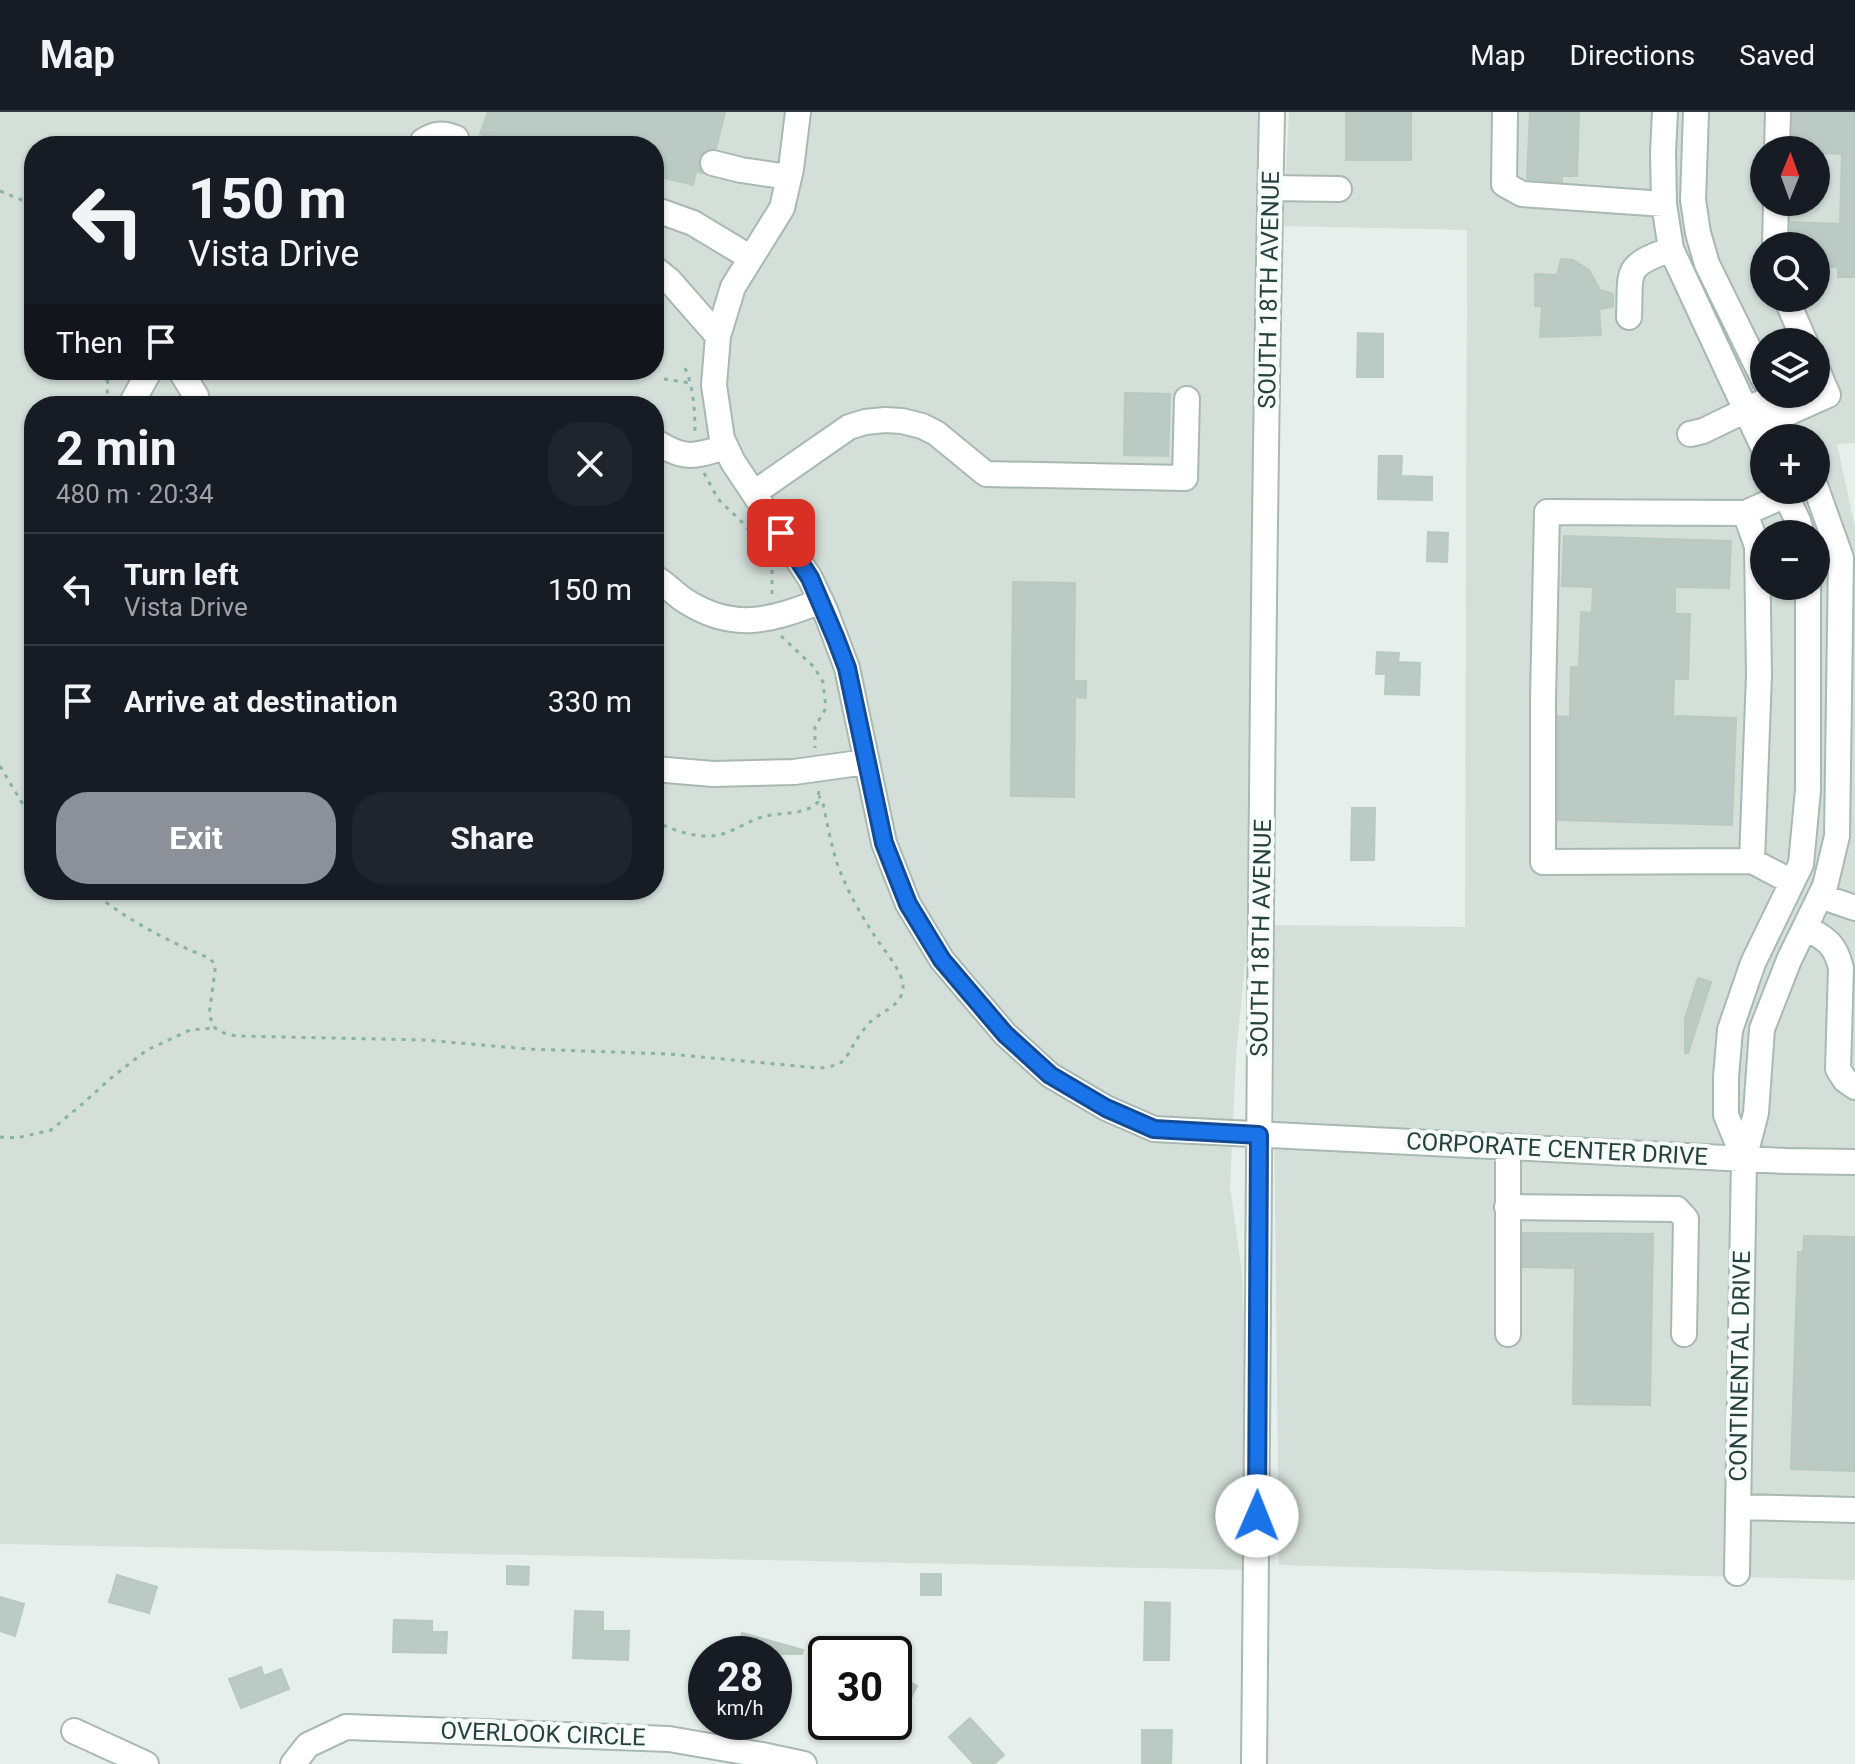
<!DOCTYPE html>
<html lang="en">
<head>
<meta charset="utf-8">
<style>
	:root { --surface:#171b24; --page:#20242c; --text:#f1f3f6; --muted:#9ea1a6; --line:#363941; --accent:#8c9099 }
	body { margin:0; font-family:Roboto,sans-serif; background:var(--page); color:var(--text); height:100vh; display:flex; flex-direction:column; font-size:30px; white-space:nowrap }
	* { box-sizing:border-box; margin:0 }
	p { font-size:26px; color:var(--muted) }
	.icon { flex:none; width:44px; height:44px; fill:none; stroke:currentColor; stroke-width:2; stroke-linecap:round; stroke-linejoin:round }
	.map { position:relative; flex:1; overflow:hidden }
	.panel { position:absolute; left:24px; top:284px; width:640px; height:504px; display:flex; flex-direction:column; background:var(--surface); border-radius:32px; box-shadow:0 2px 6px #0004 }
	.panel>* { flex:none }
	.guide { position:absolute; left:24px; top:24px; width:640px; height:244px; border-radius:32px; box-shadow:0 2px 6px #0004; background:#171b24; color:var(--text); overflow:hidden }
	.needle { width:52px; rotate:1deg }
	.buttons { position:absolute; left:1750px; top:24px; display:grid; gap:16px }
	.buttons a { display:grid; place-items:center; width:80px; height:80px; border-radius:50%; background:var(--surface); box-shadow:0 2px 6px #0004; font-size:40px }
	.speed { position:absolute; left:688px; top:1524px; display:flex; gap:16px; font-size:40px; font-weight:700; text-align:center }
	.speed>* { display:grid; place-content:center; width:104px; height:104px; border-radius:50%; background:var(--surface); box-shadow:0 2px 6px #0004; line-height:1 }
	.speed small { font-size:20px; font-weight:400 }
	.speed .limit { border:4px solid #111; border-radius:12px; background:#fff; color:#111 }
	.pin { position:absolute; display:grid; place-items:center; width:68px; height:68px; color:#fff; margin:-34px; border-radius:16px; box-shadow:0 4px 12px #0006 }
	.me { position:absolute; width:88px; margin:-44px; rotate:1deg; stroke-linejoin:round; filter:drop-shadow(0 0 6px #0008) }
	.turn { display:flex; align-items:center; gap:28px; height:168px; padding:0 32px; font-size:36px }
	.turn .icon { width:104px; height:104px; stroke-width:2.5 }
	.turn b { display:block; font-size:56px; line-height:68px }
	.then { display:flex; align-items:center; height:76px; padding:0 32px; background:#0003; gap:16px; font-size:30px }
	.round { display:grid; place-items:center; flex:none; width:84px; height:84px; border-radius:32px; background:var(--page) }
	.headline { display:flex; align-items:center; justify-content:space-between; height:136px; padding:0 32px }
	h1 { font-size:48px; font-weight:700; line-height:60px }
	.primary-button { display:flex; gap:16px; margin-top:auto; padding:16px 32px }
	.primary-button a { flex:1; height:92px; border-radius:32px; background:var(--accent); color:#fff; font-size:32px; font-weight:700; line-height:92px; text-align:center }
	.primary-button a+a { background:var(--page); color:var(--text) }
	ul { padding:0; list-style:none }
	li { display:flex; align-items:center; gap:24px; height:112px; padding:0 32px; border-top:2px solid var(--line) }
	li div { flex:1 }
	li b { display:block; font-size:30px }
	li em { font-style:normal }
	header { display:flex; align-items:center; gap:48px; box-sizing:border-box; height:112px; padding:0 40px; background:var(--surface); border-bottom:2px solid var(--line) }
	header strong { font-size:38px }
	nav { display:flex; gap:44px; margin-inline-start:auto; font-size:28px }
	.map>svg:first-child { display:block }
</style>
</head>
<body>
<header>
<strong>Map</strong>
<nav><a>Map</a><a>Directions</a><a>Saved</a></nav>
</header>
<div class="map">
<svg width="1855" height="1652" viewBox="0 0 1855 1652">
	<rect width="100%" height="100%" fill="#e6efeb"/>
	<!-- built -->
	<path fill="#d4dfda" fill-rule="evenodd" d="M0,0H1262L1249,811L1236,944L1230,1075L1242,1161L1247,1298V1458L0,1432ZM34,34H654V258H34ZM34,294H654V778H34Z
		M1289,0H1855V331L1837,332L1855,415V1468L1279,1453L1272,813L1465,815L1467,118L1283,114ZM1764,38H1816V90H1764ZM1764,134H1816V186H1764ZM1764,230H1816V282H1764ZM1764,326H1816V378H1764ZM1764,422H1816V474H1764Z"/>
	<!-- building -->
	<path fill="#bbcac4" stroke="#b8c9c2" stroke-width="2" d="M488,0H725L716,36L708,37L702,41L698,48V54L702,61L696,59L693,73L654,63V34H532L480,22Z
		M1346,0H1411V48H1346Z
		M1530,0H1579L1577,64H1562V70L1527,67Z
		M1793,0H1855V165H1838V155L1816,154V134H1790L1791,110L1840,112L1842,42L1816,41V38H1792Z
		M1561,147L1573,148L1589,158L1600,178L1613,182V195L1599,197L1601,223L1540,225L1542,194H1535V162L1557,163Z
		M1358,221L1383,222V265H1357Z
		M1125,281L1170,282L1168,344L1124,343Z
		M1379,344H1402L1401,364L1432,365V388L1378,387Z
		M1428,420L1448,421L1447,450L1427,449Z
		M1564,424L1731,429L1729,476L1675,475V502H1690L1688,567H1674L1673,604L1736,606L1732,713L1558,708V604L1570,605L1571,555H1579L1581,500L1592,501L1593,475L1562,474Z
		M1013,470L1075,471L1074,569H1086V586L1075,585L1074,685L1011,684Z
		M1377,540L1399,541L1398,550L1420,551L1419,583L1385,582L1386,562H1376Z
		M1352,696H1375L1374,748H1351Z
		M1698,866L1711,870L1688,941H1685V906Z
		M1523,1121L1653,1122L1650,1293L1573,1292L1575,1156L1523,1155Z
		M1804,1124L1855,1125V1359L1791,1357L1798,1140H1803Z
		M507,1454L529,1455L528,1473L507,1472Z
		M921,1462H941V1483H921Z
		M117,1463L157,1475L149,1501L109,1490Z
		M0,1485L24,1492L15,1524L0,1519Z
		M1145,1490L1170,1491L1169,1548H1144Z
		M575,1499L603,1500V1519H629L628,1548L573,1546Z
		M394,1508L432,1509V1520H447L446,1541L393,1540Z
		M742,1521L803,1538L802,1542H736Z
		M261,1555L264,1564L281,1557L289,1577L241,1596L229,1567Z
		M894,1562L917,1574L894,1620Z
		M970,1606L1004,1643L994,1652H974L949,1625Z
		M1142,1618H1172L1171,1652H1142Z"/>
	<g fill="none" stroke-linecap="round" stroke-linejoin="round">
		<defs>
			<path id="minor" d="M798,0L791,57L782,96L733,175L718,224L714,273L722,327L733,350L810,466L825,498L847,556L884,731L908,792L942,848L1005,922L1050,963L1106,996L1154,1017L1786,1049L1855,1050
				M1505,0L1504,72L1522,82L1664,92
				M1665,0L1663,40L1664,92L1671,137L1764,337
				M1696,0L1693,88L1698,121L1707,152L1764,268
				M422,34L423,29C435,21 443,21 456,26L459,34
				M1777,38L1778,0
				M713,51L741,58L789,65
				M1270,76L1339,77
				M654,97L693,111L751,146
				M1775,134L1776,90
				M654,156L669,168L718,224
				M1786,186L1805,230
				M1629,205C1631,157 1623,155 1671,137
				M180,258L196,284
				M130,294L150,258
				M1754,316L1828,283L1816,255
				M1690,322L1703,319L1773,285
				M654,329C685,348 692,345 726,335
				M1783,378L1798,409L1802,422
				M754,381L849,315L865,310L885,308L902,309L922,314L936,321L986,362L1185,366L1187,287
				M1786,383L1745,401L1547,400L1543,587V750L1752,749L1792,770
				M1745,401L1757,434L1759,563L1752,749
				M654,465C665,471 674,481 684,488C733,520 770,509 821,489
				M654,657L713,662L794,660L866,650
				M1820,784L1855,796
				M1805,815C1826,827 1835,831 1841,856L1838,957L1845,968L1855,975
				M1508,1034V1222
				M1744,1047L1726,1003V965L1730,918L1753,851L1801,752L1808,678V474
				M1507,1095L1677,1097L1686,1107L1684,1222
				M1738,1395L1855,1398
				M1737,1461L1744,1047L1756,1001L1762,917L1789,848L1825,774L1837,724L1841,446L1816,376
				M74,1619L146,1652
				M293,1652L308,1633L346,1615L669,1627L762,1643L804,1652
				M1254,1652C1260,1101 1260,551 1272,0"/>
		</defs>
		<!-- minor casing -->
		<use href="#minor" stroke="#a8b8b2" stroke-width="28"/>
		<!-- path -->
		<path stroke="#86b3a5" stroke-width="3" stroke-dasharray="4 6" stroke-linecap="butt" d="M0,79L34,93
			M685,256C694,276 695,301 695,323
			M105,258L108,272L106,294
			M664,267L690,271
			M704,361L718,387L745,413L765,440L772,458V486
			M781,524L814,555L823,570L826,596L815,615V636
			M0,654L34,711
			M654,709C671,717 688,724 707,724C726,725 742,712 759,706C778,699 803,705 818,690L819,676
			M90,778C125,807 167,829 209,846L215,852V859L209,903L215,916L224,921L236,924L425,928L527,937L669,942L818,956C851,954 844,943 862,920C866,915 869,910 874,907C885,898 901,893 903,877C905,861 882,836 874,823C860,801 846,777 837,751C831,732 827,711 823,691L819,684
			M0,1025L17,1026L51,1018L80,994L111,966L147,938L190,918L214,916"/>
		<!-- minor -->
		<use href="#minor" stroke="#fff" stroke-width="24"/>
	</g>
	<g fill="none" stroke-linecap="round" stroke-linejoin="round">
		<defs>
			<path id="route" d="M781,421L810,466L836,527L847,556L884,731L908,792L942,848L1005,922L1050,963L1106,996L1154,1017L1259,1023L1257,1404"/>
		</defs>
		<!-- route casing -->
		<use href="#route" stroke="#114b97" stroke-width="20"/>
		<!-- route -->
		<use href="#route" stroke="#1a73e8" stroke-width="14"/>
	</g>
	<g text-anchor="middle" stroke-width="8" stroke-linejoin="round" paint-order="stroke">
		<!-- street labels -->
		<g font-size="24" fill="#24423a" stroke="#f7fbf9">
			<text transform="translate(1269 178) rotate(-89)" y="8">SOUTH 18TH AVENUE</text>
			<text transform="translate(1261 826) rotate(-89)" y="8">SOUTH 18TH AVENUE</text>
			<text transform="translate(1557 1037) rotate(3)" y="8">CORPORATE CENTER DRIVE</text>
			<text transform="translate(1740 1254) rotate(-89)" y="8">CONTINENTAL DRIVE</text>
			<text transform="translate(543 1622) rotate(2)" y="8">OVERLOOK CIRCLE</text>
		</g>
	</g>
</svg>
<div class="buttons">
<a><svg class="needle" viewBox="-14 -14 28 28"><path d="M0-13l5 13h-10z" fill="#e53935"/><path d="M0 13l5-13h-10z" fill="#9ea1a6"/></svg></a>
<a><svg class="icon" aria-label="search" viewBox="0 0 24 24"><circle cx="10" cy="10" r="6"/><path d="M15 15l6 6"/></svg></a>
<a><svg class="icon" aria-label="layers" viewBox="0 0 24 24"><path d="M12 4l9 5-9 5-9-5zM3 14l9 5 9-5"/></svg></a>
<a>+</a>
<a>−</a>
</div>
<div class="speed"><div>28<small>km/h</small></div><div class="limit">30</div></div>
<div class="pin" style="left:781px;top:421px;background:#d93025"><svg class="icon" aria-label="arrive" viewBox="0 0 24 24"><path d="M6 21V4h12l-3 4 3 4H6"/></svg></div>
<svg class="me" style="left:1257px;top:1404px" viewBox="-20 -20 40 40"><circle r="19" fill="#fff"/><path d="M0-13L10 11 0 6-10 11z" fill="#1a73e8"/></svg>
<div class="guide">
<div class="turn"><svg class="icon" aria-label="left" viewBox="0 0 24 24"><path d="M17 20v-9H6M10 6l-5 5 5 5"/></svg><div><b>150 m</b>Vista Drive</div></div>
<div class="then">Then<svg class="icon" aria-label="arrive" viewBox="0 0 24 24"><path d="M6 21V4h12l-3 4 3 4H6"/></svg></div>
</div>
<section class="panel">
<div class="headline"><div><h1>2 min</h1><p>480 m · 20:34</p></div><a class="round"><svg class="icon" aria-label="close" viewBox="0 0 24 24"><path d="M6 6l12 12M18 6L6 18"/></svg></a></div>
<ul>
<li><svg class="icon" aria-label="left" viewBox="0 0 24 24"><path d="M17 20v-9H6M10 6l-5 5 5 5"/></svg><div><b>Turn left</b><p>Vista Drive</p></div><em>150 m</em></li>
<li><svg class="icon" aria-label="arrive" viewBox="0 0 24 24"><path d="M6 21V4h12l-3 4 3 4H6"/></svg><div><b>Arrive at destination</b></div><em>330 m</em></li>
</ul>
<div class="primary-button"><a>Exit</a><a>Share</a></div>
</section>
</div>
</body>
</html>
